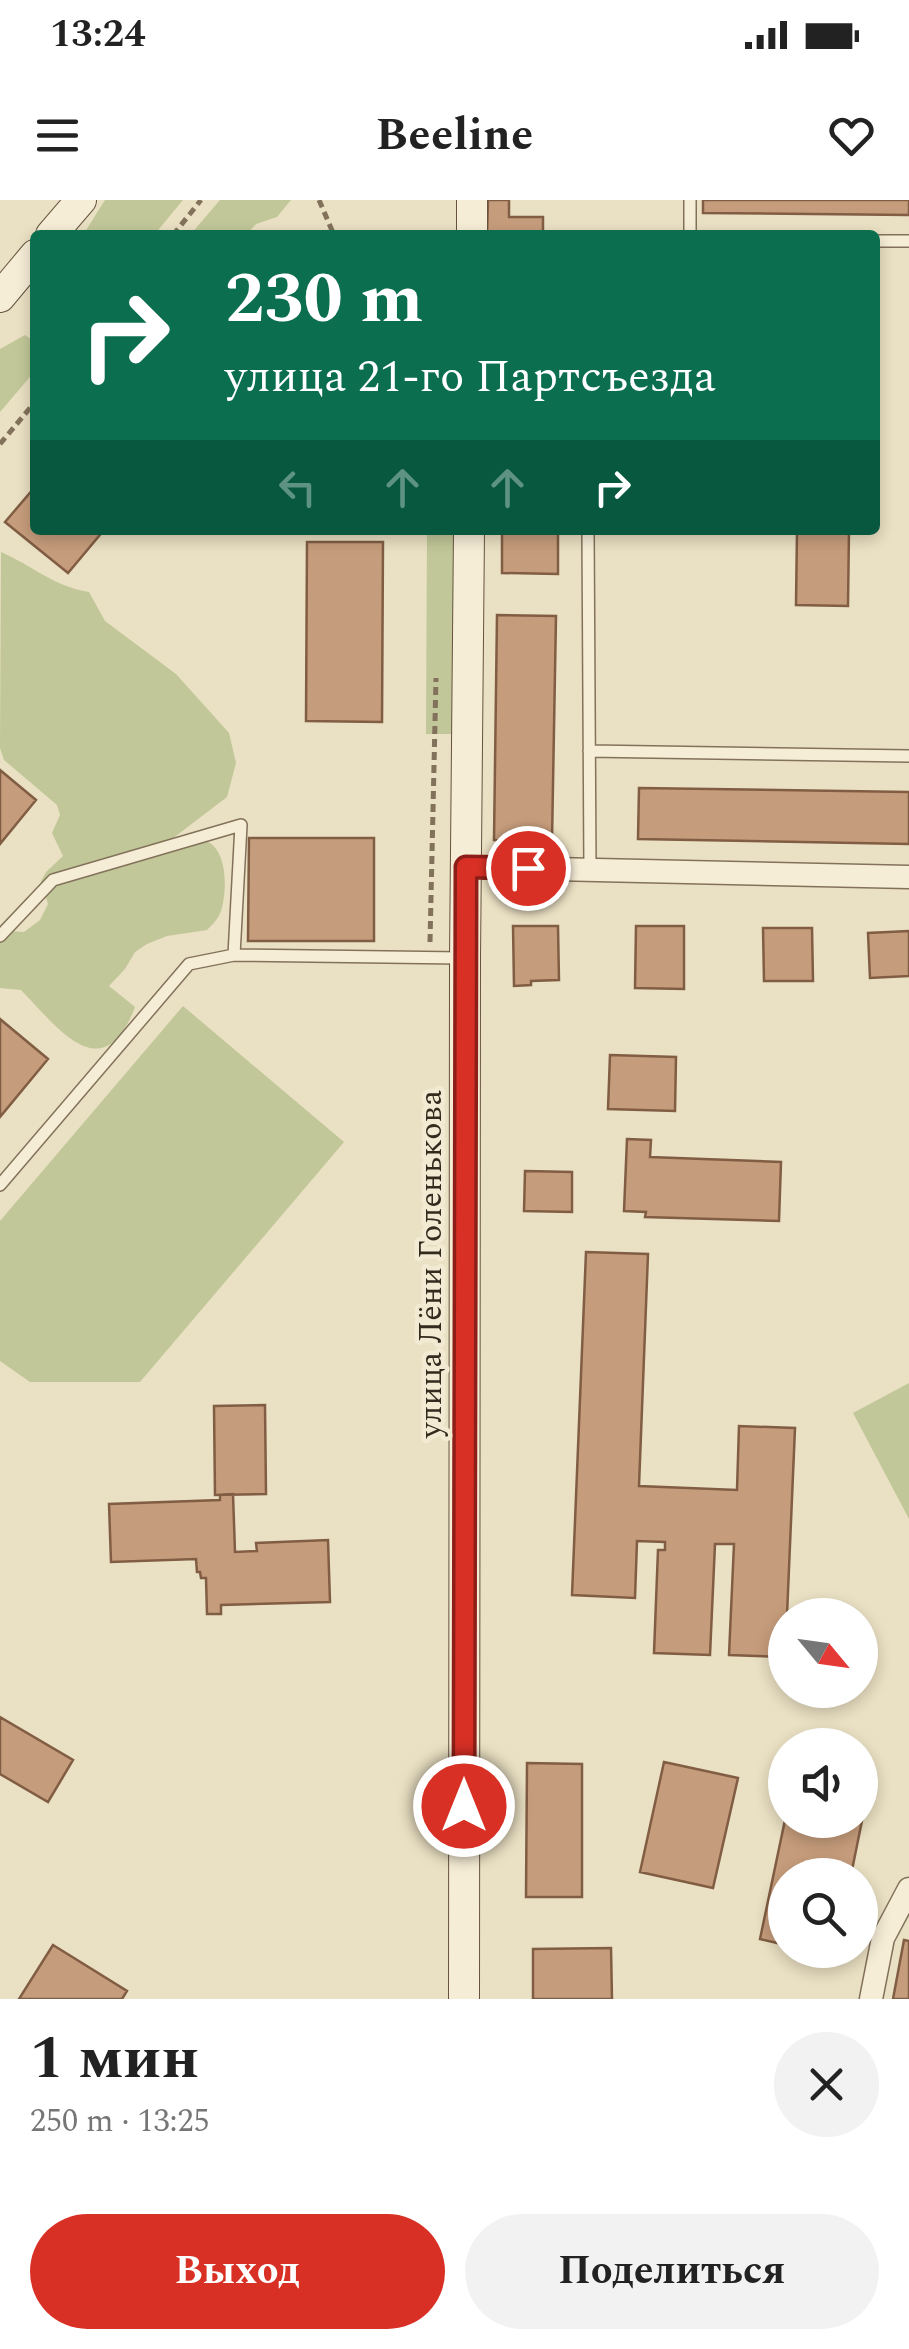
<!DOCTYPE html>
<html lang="ru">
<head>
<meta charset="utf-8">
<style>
	:root { --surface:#fff; --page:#f2f2f2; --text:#222; --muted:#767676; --accent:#d93025 }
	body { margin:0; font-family:Spectral,serif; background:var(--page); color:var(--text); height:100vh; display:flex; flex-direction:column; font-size:38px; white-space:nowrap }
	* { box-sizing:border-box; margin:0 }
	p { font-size:32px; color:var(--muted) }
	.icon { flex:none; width:55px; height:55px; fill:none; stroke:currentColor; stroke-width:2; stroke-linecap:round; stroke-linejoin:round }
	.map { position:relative; height:1799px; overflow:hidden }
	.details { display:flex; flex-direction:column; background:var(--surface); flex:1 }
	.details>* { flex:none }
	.top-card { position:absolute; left:30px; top:30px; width:850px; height:305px; border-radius:10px; box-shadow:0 5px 15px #0003; background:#0b6e4f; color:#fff; overflow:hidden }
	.needle { width:65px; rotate:119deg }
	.controls { position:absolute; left:768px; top:1398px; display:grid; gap:20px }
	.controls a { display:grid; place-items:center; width:110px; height:110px; border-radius:50%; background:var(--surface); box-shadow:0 5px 15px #0003; font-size:50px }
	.pin { position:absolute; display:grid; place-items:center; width:85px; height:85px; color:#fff; margin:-42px; border:5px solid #fff; border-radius:50%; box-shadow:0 2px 10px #0007 }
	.me { position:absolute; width:110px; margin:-55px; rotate:0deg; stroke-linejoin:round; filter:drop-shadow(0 0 8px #0008) }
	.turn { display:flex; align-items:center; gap:35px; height:210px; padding:0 30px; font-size:45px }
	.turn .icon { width:130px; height:130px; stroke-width:2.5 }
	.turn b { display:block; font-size:70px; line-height:85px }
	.lanes { display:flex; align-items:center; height:95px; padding:0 30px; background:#0003; justify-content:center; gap:50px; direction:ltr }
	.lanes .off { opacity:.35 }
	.round { display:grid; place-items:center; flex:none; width:105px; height:105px; border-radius:52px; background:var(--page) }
	.head { display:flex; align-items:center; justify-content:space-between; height:170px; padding:0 30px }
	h1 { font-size:60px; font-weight:700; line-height:75px }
	.button { display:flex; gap:20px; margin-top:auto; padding:20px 30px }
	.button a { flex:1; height:115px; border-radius:60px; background:var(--accent); color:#fff; font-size:40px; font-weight:700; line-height:115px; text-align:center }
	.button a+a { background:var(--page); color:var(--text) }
	.status { display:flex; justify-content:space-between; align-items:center; height:70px; padding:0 50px; background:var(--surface); direction:ltr }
	.status svg { height:28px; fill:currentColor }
	header { display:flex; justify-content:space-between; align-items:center; height:130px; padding:0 30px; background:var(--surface); font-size:45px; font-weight:700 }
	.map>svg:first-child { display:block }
</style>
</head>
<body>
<div class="status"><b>13:24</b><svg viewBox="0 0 49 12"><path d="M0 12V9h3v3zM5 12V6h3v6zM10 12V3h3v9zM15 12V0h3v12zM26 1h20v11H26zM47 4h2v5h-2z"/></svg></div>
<header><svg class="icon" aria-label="menu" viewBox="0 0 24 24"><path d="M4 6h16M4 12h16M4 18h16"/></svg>Beeline<svg class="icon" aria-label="heart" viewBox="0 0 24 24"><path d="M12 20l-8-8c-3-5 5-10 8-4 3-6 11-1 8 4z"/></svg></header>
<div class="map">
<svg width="909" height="1799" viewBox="0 0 909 1799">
	<rect width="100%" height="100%" fill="#eae0c3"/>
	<!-- green -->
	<path fill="#c1c798" d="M105,0H183L154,35H83Z
		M220,0H291L277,17L256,24L246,35H190Z
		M25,135L35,142V171L0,212V149Z
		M427,330H454L453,534H426Z
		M1,352C33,366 53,386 89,392L105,421L176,474L229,533L236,563L227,597L168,642C181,641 198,637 208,642C228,652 227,692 221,711C219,718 212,725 207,730L167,736L147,744L135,752L125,769L109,786L135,807C103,891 58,828 21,790L0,788V736L7,731L24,732L40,720L48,704L41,681L46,672L63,656L52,633L60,615L57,605L4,560L0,548Z
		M183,806L344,942L140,1182H30L0,1161V1021Z
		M909,1183V1319L853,1213Z"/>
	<!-- building -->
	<path fill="#c69d7c" stroke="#805d43" stroke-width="2.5" d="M488,0H509V17H543V35H487Z
		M703,0H909V15L703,13Z
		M35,287V330H104L68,373L5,322Z
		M502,330H558V374L502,373Z
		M797,330H849L848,406L796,405Z
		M307,342H383L382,522L306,521Z
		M497,415L556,416L552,641L494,640Z
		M0,570L36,600L0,644Z
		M639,588L909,592V644L638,639Z
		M249,638H374V741H248Z
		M513,726H558L559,780L531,781V785L514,786Z
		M636,726H684V789L635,788Z
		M763,728H812L813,781H764Z
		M909,731V776L870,778L868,733Z
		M0,819L48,859L0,917Z
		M610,855L676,857L675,911L608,909Z
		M627,939L651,940L650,957L781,962L779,1021L645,1017L646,1012L624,1011Z
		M525,971L572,972V1012L524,1011Z
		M586,1052L648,1054L639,1286L737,1290L739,1226L795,1228L787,1415H785V1457L729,1455L734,1344H715L710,1455L654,1453L658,1350H665V1342L637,1341L635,1398L572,1395Z
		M265,1205L266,1294L215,1295L214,1206Z
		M233,1294L235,1352L257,1351L256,1343L328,1340L330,1402L221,1405V1414H207L206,1378H201L200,1372H197L196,1359L111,1362L109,1304L220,1300V1295Z
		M0,1517L73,1560L48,1602L0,1574Z
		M664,1562L738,1578L713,1688L640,1672Z
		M527,1563L582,1564V1697H526Z
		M860,1605L865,1606L851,1675H785V1745L760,1739L785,1620H860Z
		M904,1740L909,1741V1799H893Z
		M53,1745L127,1791L122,1799H19Z
		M611,1748L612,1799H533V1749Z"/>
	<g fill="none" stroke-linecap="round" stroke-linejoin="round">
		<defs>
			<path id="lane" d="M690,0V35
				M875,41H909
				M588,330L590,670
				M589,551L909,556
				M0,736L53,680L241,625L234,755L461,758
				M0,985L189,764L234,755"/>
			<path id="street" d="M466,667L909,677
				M871,1799L883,1738L909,1689"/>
			<path id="secondary" d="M51,35L81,0
				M472,35V0
				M0,97L35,55
				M464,1799L465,758L469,330"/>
		</defs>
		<!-- lane casing -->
		<use href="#lane" stroke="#83725b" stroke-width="14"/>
		<!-- street casing -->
		<use href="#street" stroke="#83725b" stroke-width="25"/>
		<!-- secondary casing -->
		<use href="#secondary" stroke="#65533f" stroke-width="32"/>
		<!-- path -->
		<path stroke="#83725b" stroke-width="5" stroke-dasharray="8 5" stroke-linecap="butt" d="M319,0L334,35
			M173,35L201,0
			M0,244L35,202
			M430,742L436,478"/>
		<!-- lane -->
		<use href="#lane" stroke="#f6edd6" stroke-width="11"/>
		<!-- street -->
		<use href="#street" stroke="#f6edd6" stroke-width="22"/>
		<!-- secondary -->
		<use href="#secondary" stroke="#f6edd6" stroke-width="30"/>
	</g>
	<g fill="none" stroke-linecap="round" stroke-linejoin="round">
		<defs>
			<path id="route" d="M464,1606L466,667L528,668"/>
		</defs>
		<!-- route casing -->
		<use href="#route" stroke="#8d1f18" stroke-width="25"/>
		<!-- route -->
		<use href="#route" stroke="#d93025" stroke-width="18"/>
	</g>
	<g text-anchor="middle" stroke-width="9" stroke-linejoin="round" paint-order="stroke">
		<!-- street labels -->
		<g font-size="32" fill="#342a1e" stroke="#f2ead2">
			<text transform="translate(430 1064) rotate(-90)" y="11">улица Лёни Голенькова</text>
		</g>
	</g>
</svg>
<div class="controls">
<a><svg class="needle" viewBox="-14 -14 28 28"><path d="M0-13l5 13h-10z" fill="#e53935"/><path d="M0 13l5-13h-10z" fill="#767676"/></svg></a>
<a><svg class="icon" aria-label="sound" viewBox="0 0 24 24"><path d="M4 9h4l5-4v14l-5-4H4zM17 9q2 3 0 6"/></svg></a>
<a><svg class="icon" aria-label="search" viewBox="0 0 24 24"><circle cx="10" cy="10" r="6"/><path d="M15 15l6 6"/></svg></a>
</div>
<div class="pin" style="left:528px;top:668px;background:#d93025"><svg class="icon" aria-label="arrive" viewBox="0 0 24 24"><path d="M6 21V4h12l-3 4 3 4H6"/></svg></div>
<svg class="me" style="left:464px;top:1606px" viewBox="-20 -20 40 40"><circle r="17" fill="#d93025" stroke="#fff" stroke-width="3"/><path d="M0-11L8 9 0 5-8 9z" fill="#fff"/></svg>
<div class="top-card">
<div class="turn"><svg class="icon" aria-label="right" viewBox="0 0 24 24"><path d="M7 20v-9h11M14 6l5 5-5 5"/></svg><div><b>230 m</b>улица 21-го Партсъезда</div></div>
<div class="lanes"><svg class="icon off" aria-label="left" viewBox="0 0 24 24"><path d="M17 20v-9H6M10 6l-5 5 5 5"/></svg><svg class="icon off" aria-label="ahead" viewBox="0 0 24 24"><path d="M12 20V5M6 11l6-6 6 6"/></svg><svg class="icon off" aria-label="ahead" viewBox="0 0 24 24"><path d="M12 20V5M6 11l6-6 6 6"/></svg><svg class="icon" aria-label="right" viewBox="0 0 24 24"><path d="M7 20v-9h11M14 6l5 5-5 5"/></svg></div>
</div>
</div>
<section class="details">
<div class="head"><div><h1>1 мин</h1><p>250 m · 13:25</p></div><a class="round"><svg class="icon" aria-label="close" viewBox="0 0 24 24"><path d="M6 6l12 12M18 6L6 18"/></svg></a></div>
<div class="button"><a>Выход</a><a>Поделиться</a></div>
</section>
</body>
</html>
